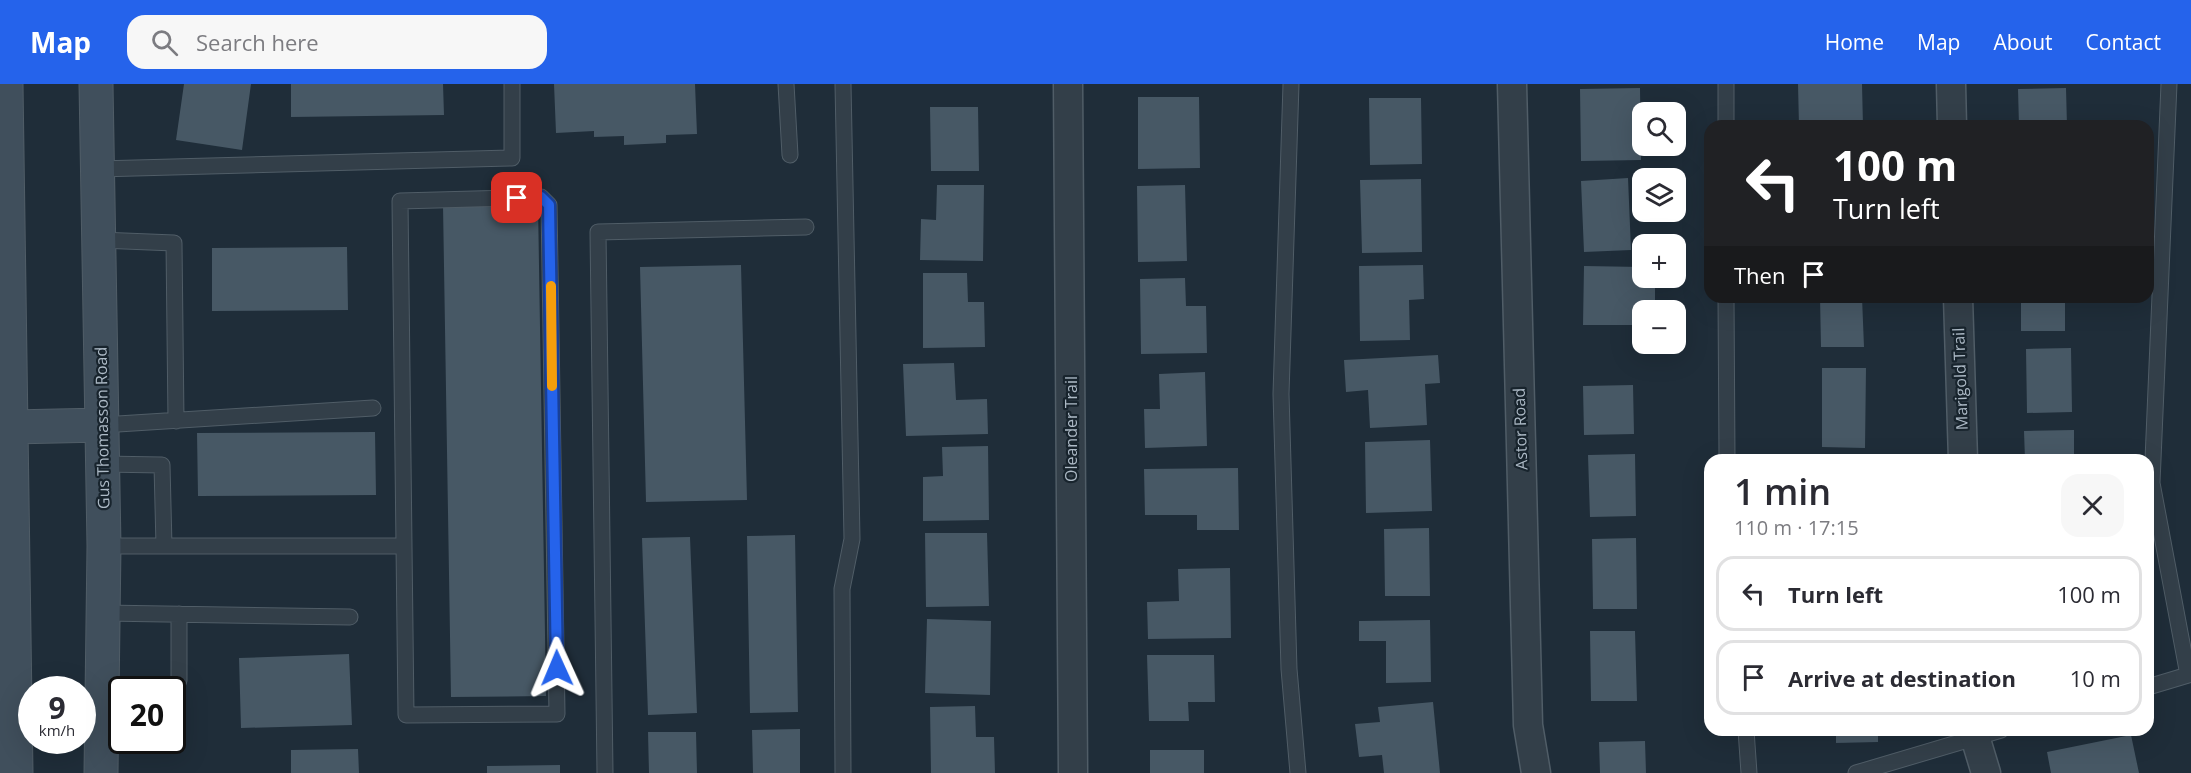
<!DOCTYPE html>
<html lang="en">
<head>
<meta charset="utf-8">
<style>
	:root { --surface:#fff; --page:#f7f7f7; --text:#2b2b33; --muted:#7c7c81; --line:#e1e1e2; --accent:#2563eb }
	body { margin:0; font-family:"Open Sans",sans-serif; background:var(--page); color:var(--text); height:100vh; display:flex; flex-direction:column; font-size:22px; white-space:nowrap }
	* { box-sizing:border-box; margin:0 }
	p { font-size:20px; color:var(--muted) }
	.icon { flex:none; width:33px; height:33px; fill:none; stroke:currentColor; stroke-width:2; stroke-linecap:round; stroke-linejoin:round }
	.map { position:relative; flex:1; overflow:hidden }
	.panel { position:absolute; left:1704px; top:370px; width:450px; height:282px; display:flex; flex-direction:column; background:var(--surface); border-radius:18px; box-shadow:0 6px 24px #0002 }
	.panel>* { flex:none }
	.top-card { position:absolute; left:1704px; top:36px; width:450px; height:183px; border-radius:18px; box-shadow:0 6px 24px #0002; background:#202124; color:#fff; overflow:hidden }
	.controls { position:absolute; left:1632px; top:18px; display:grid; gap:12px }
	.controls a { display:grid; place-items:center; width:54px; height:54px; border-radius:12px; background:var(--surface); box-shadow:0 6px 24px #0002; font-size:30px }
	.speed { position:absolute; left:18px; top:592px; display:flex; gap:12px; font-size:30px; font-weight:700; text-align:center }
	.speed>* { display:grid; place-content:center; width:78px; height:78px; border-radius:50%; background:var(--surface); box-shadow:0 6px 24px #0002; line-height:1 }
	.speed small { font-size:15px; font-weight:400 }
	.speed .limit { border:3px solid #111; border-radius:9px; background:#fff; color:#111 }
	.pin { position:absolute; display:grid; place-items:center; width:51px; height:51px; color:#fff; margin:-26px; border-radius:12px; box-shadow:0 3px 9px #0006 }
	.me { position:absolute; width:66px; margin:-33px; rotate:359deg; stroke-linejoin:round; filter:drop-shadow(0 0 4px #0008) }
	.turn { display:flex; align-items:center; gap:21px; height:126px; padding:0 30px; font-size:27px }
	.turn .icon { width:78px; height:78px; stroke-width:2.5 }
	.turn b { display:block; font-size:42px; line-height:51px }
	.then { display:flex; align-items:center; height:57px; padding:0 30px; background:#0003; gap:12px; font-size:22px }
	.round { display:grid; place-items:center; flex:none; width:63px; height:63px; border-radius:18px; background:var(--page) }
	.head { display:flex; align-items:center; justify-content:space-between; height:102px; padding:0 30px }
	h1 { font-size:36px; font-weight:600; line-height:45px }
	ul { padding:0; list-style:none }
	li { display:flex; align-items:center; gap:18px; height:75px; margin:0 12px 9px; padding:0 18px; border:3px solid var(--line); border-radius:18px }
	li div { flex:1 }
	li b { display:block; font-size:22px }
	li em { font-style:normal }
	header { display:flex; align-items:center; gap:36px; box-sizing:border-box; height:84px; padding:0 30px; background:var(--accent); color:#fff }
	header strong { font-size:28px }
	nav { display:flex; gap:33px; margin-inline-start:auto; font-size:21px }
	.search { width:420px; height:54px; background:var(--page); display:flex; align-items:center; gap:15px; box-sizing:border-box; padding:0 21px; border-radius:18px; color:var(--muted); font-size:22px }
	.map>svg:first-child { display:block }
</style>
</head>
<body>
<header>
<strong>Map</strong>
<div class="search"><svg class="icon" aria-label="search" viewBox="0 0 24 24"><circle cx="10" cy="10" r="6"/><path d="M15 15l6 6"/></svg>Search here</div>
<nav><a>Home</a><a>Map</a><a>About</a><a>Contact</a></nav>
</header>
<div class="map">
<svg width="2191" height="689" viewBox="0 0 2191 689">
	<rect width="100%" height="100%" fill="#1f2d39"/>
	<!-- building -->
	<path fill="#475865" d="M184,0H251L242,66L176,56Z
		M291,0H443L444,31L291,33Z
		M554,0H695L697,50L666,51V59L624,61V52L594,53V47L556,49Z
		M1798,0H1862L1863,42H1799Z
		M1640,4L1641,76L1581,77L1580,5Z
		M2066,4L2067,42H2019L2018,5Z
		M1138,13H1199L1200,84L1138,85Z
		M1369,14H1421L1422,80L1370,81Z
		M930,23H978L979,87H931Z
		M1628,94L1631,166L1584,168L1581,97Z
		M1421,95L1422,168L1362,169L1360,96Z
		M937,101H984L983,177L920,176L921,135L936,136Z
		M1185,101L1187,177L1138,178L1137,102Z
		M538,120L546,612L451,613L443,121Z
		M347,163L348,226L212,227V164Z
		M741,181L747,416L646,418L640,183Z
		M1423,181L1424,215L1409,216L1410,256L1360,257L1359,182Z
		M1584,182L1642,183V194H1655V226H1642V241H1583Z
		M923,189H967L968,218H984L985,263L923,264Z
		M1185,194L1186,222H1206L1207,269L1141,270L1140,195Z
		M1820,213H1862L1864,263H1821Z
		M2021,213H2065V247H2021Z
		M2071,264L2072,328L2027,329L2026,265Z
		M1438,271L1440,299L1425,300L1427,341L1370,344L1368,306L1346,308L1344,276Z
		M954,279L956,316L987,315L988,350L906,352L903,280Z
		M1822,284H1866L1865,364L1822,363Z
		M1205,288L1207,362L1145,364L1144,325H1160L1159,290Z
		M1633,301L1634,350L1584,351L1583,302Z
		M2074,346V376H2025L2024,347Z
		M375,348L376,411L198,412L197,349Z
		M1430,356L1432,427L1366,429L1365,358Z
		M988,362L989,436L923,437V393L943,392L942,363Z
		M1635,370L1636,432L1590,433L1588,371Z
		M1238,384L1239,446H1197V431H1145L1144,385Z
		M1429,444L1430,512H1385L1384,445Z
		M925,449H987L989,522L926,523Z
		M795,451L798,628L750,629L747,452Z
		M690,453L697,629L648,631L642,454Z
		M1636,454L1637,525H1593L1592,455Z
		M1230,484L1231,554L1148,555L1147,518L1179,517L1178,485Z
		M927,535L991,537L990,611L925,609Z
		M1430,536L1431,598L1386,599V557H1359V537Z
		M1590,547H1635L1637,617H1591Z
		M349,570L352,641L241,644L239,574Z
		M1147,571H1214L1215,618H1188L1189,637H1149Z
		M1433,618L1440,689H1384L1382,671L1359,673L1355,640L1380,638L1378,623Z
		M975,622L976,653H994L995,689H931L930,623Z
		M800,645V689H753L752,646Z
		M1836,646H1878V658L1836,659Z
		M648,648H696L697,689H649Z
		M2131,651L2139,689H2051L2047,668Z
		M1645,657L1646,689H1600L1599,658Z
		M358,665L359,689H291V666Z
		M1150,666H1204V689H1150Z
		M560,681V689H487V682Z"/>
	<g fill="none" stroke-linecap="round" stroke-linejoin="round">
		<defs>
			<path id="service" d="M786,0L790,71
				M1291,0L1281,310L1289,585L1298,689
				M1726,0V42
				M2169,0L2152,399L2188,591L2191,590
				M98,85L512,74V0
				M100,156L174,159L176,337
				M1726,213L1727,376
				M102,341L373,324
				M103,380L162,381L164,462
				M104,462H404L400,117L541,113L549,121L557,630L406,631L404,462
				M104,529L350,533
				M2148,603L2188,591
				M172,615L179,596V530
				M1746,646L1749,689
				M605,689L598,148L806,143
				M843,689L842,505L852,455L843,0
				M1856,689L2001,646"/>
			<path id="minor" d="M1068,0L1073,689
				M1512,0L1528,641L1536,689
				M1951,0L1952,42
				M1958,213L1963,376
				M1973,646L1986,689"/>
			<path id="secondary" d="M6,0L16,689
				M96,0L104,462L101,689
				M12,343L102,341"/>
		</defs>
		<!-- service casing -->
		<use href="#service" stroke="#505d67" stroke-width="17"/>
		<!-- minor casing -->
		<use href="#minor" stroke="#505d67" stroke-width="31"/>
		<!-- secondary casing -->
		<use href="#secondary" stroke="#505d67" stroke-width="35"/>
		<!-- service -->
		<use href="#service" stroke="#333f49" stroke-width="15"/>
		<!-- minor -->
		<use href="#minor" stroke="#333f49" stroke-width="28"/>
		<!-- secondary -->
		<use href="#secondary" stroke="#404f5c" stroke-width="33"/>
	</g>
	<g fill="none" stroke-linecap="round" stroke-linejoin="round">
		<defs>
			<path id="route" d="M517,114L541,113L549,121L557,584"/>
		</defs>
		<!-- route casing -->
		<use href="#route" stroke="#184099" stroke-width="15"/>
		<!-- route -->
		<use href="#route" stroke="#2563eb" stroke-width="10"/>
		<!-- slow -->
		<path stroke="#f59e0b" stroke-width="10" d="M551,202L552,302"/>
	</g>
	<g text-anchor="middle" stroke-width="4.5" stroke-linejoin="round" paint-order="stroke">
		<!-- street labels -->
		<g font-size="16" fill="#adbac6" stroke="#18242d">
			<text transform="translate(1960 295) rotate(-92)" y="6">Marigold Trail</text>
			<text transform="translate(102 344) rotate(-91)" y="6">Gus Thomasson Road</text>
			<text transform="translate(1071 345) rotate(-90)" y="6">Oleander Trail</text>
			<text transform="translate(1520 345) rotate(-92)" y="6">Astor Road</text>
		</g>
	</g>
</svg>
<div class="controls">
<a><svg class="icon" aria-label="search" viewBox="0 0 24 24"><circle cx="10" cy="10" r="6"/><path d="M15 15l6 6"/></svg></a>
<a><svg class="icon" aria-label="layers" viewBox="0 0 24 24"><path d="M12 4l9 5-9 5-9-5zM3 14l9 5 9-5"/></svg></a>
<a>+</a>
<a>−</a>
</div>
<div class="speed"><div>9<small>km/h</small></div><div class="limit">20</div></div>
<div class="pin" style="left:517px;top:114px;background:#d93025"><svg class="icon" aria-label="arrive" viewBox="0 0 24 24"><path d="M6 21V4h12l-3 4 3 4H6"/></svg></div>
<svg class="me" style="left:557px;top:584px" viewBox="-20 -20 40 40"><path d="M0-17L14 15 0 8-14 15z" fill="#2563eb" stroke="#fff" stroke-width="4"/></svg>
<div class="top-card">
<div class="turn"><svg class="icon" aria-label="left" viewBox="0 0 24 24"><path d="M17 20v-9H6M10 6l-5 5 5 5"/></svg><div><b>100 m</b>Turn left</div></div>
<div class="then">Then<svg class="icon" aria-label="arrive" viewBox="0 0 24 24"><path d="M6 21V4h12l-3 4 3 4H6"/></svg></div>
</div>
<section class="panel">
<div class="head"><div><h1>1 min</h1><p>110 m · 17:15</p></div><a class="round"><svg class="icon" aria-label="close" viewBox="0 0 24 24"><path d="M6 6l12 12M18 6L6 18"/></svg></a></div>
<ul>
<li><svg class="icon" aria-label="left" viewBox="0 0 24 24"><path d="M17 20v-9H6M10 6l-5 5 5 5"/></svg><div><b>Turn left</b></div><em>100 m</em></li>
<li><svg class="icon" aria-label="arrive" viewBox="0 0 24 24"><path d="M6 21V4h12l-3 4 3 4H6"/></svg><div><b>Arrive at destination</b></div><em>10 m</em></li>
</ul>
</section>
</div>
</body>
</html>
